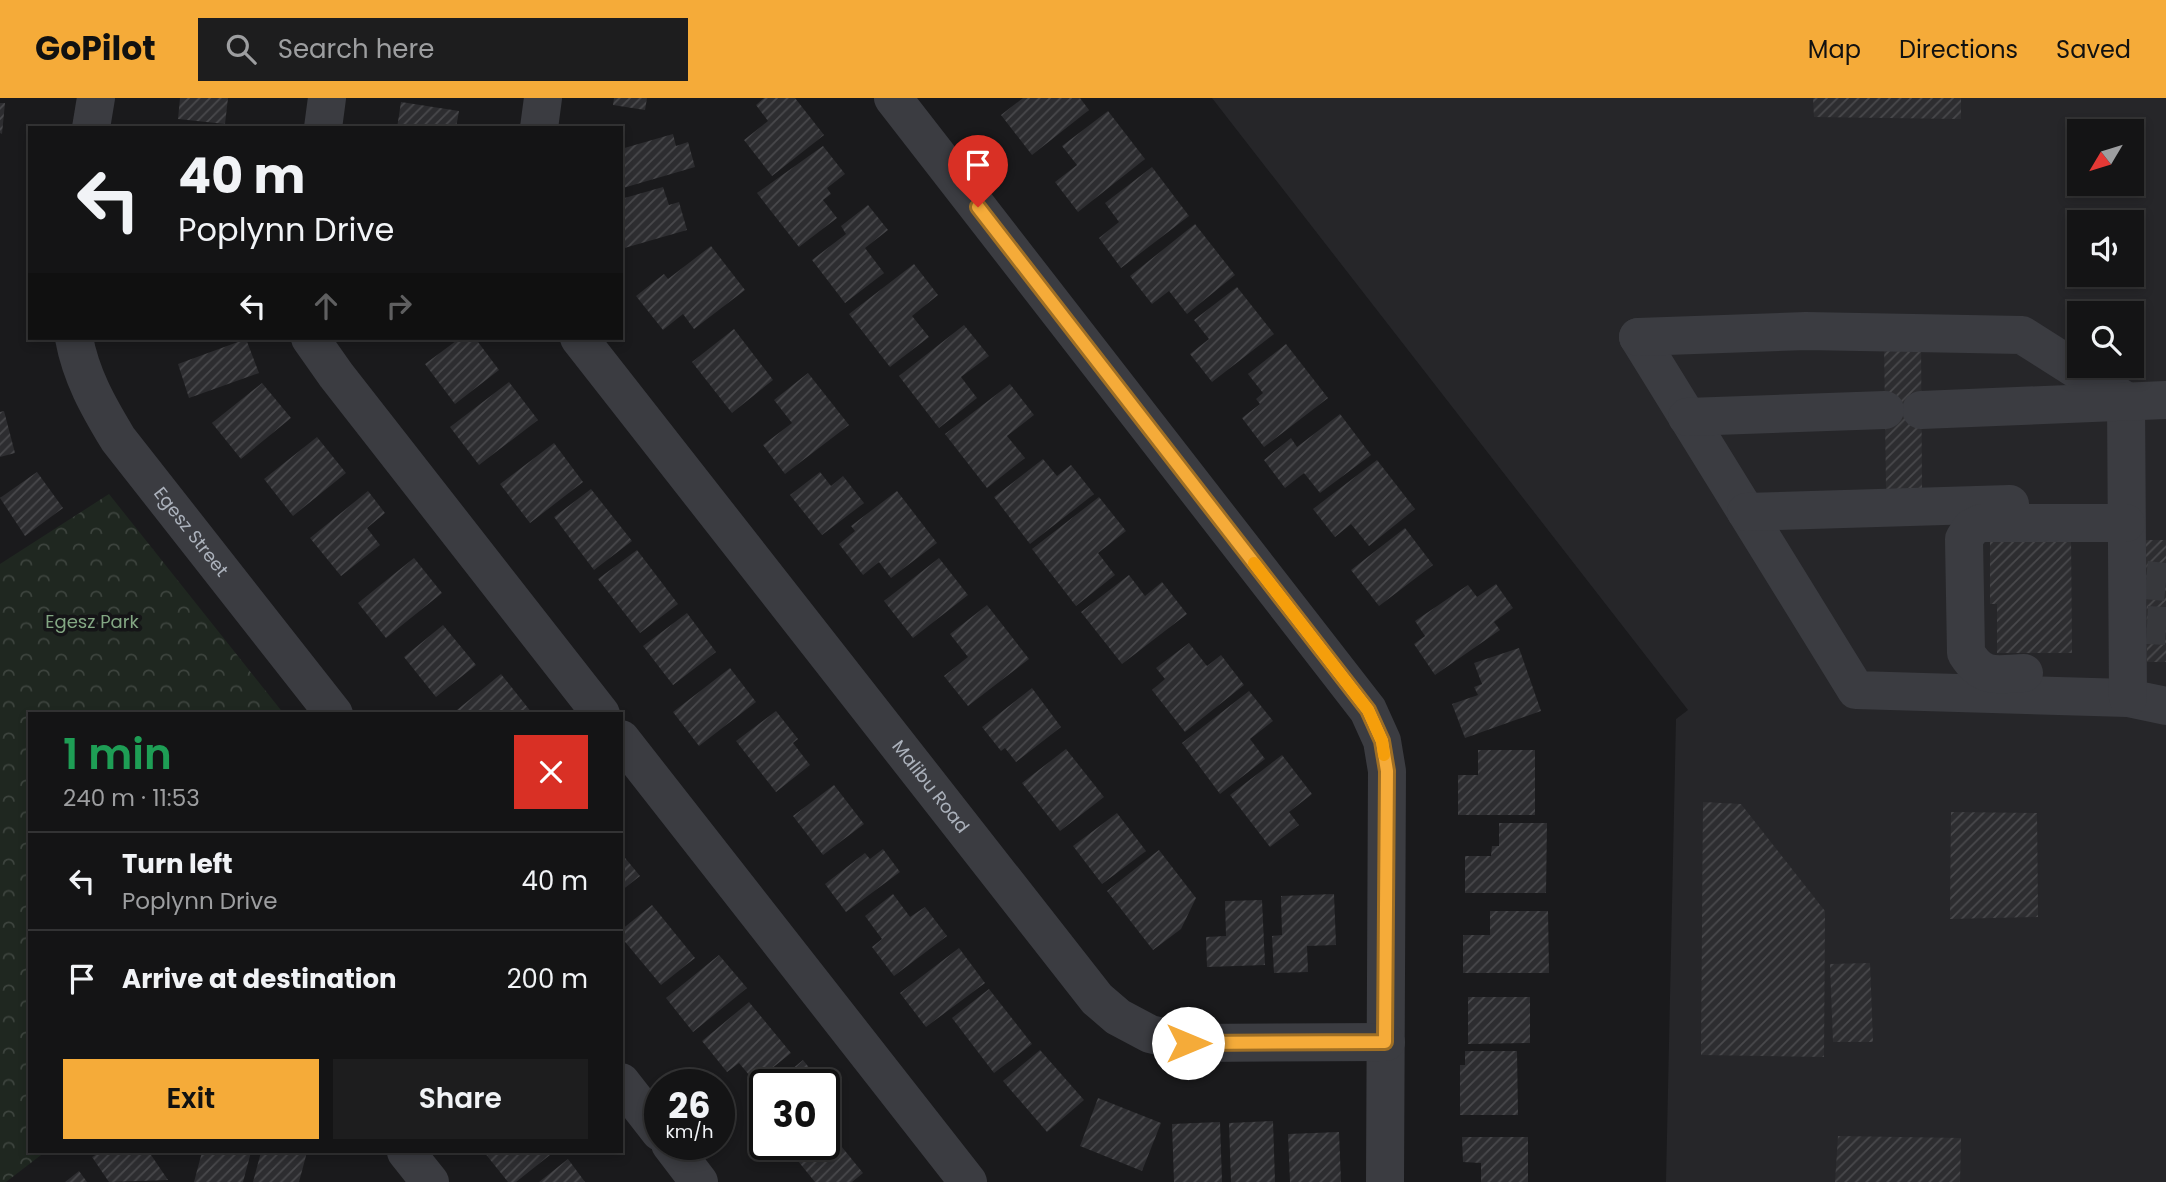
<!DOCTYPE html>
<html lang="en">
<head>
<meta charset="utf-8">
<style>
	:root { --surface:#141415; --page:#1d1d1e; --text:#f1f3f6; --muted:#9d9ea0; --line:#333334; --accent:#f5ab39 }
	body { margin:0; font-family:Poppins,sans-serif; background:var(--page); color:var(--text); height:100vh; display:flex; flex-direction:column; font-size:26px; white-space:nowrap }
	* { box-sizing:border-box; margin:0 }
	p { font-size:23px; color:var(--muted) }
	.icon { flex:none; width:38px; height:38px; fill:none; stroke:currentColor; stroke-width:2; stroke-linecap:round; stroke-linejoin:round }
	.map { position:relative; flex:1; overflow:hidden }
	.details { position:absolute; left:28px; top:614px; width:595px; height:441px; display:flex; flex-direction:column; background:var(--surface); border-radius:0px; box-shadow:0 4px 10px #0003,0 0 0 2px var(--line) }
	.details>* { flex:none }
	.top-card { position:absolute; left:28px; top:28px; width:595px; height:214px; border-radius:0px; box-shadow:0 4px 10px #0003,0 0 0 2px var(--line); background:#141415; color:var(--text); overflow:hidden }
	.needle { width:46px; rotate:232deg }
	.controls { position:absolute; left:2067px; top:21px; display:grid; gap:14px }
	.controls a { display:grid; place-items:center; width:77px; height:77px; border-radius:0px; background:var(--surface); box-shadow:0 4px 10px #0003,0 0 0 2px var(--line); font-size:35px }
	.speed { position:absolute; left:644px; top:971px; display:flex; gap:14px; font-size:35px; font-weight:700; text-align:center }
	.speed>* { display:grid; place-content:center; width:91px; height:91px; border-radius:50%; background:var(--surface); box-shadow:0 4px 10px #0003,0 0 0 2px var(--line); line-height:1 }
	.speed small { font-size:18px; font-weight:400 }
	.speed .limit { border:4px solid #111; border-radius:10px; background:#fff; color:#111 }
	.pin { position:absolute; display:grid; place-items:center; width:60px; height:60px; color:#fff; margin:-72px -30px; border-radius:50% 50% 50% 0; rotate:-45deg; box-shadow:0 0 7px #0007 }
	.pin .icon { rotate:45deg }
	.me { position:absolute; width:77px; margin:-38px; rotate:90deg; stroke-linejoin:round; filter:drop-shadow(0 0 5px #0008) }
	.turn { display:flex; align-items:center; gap:24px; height:147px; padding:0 35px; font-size:32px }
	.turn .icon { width:91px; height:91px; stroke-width:2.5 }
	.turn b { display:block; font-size:49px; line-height:60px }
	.lanes { display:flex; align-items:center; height:66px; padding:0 35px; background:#0003; justify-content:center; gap:35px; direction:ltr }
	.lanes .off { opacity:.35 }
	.round { display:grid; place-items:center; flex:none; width:74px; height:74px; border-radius:0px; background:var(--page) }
	.headline { display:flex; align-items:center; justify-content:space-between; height:119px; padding:0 35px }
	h1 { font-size:42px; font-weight:600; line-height:52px; color:#1e9e55 }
	.cta { display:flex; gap:14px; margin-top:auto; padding:14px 35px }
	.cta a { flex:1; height:80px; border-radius:0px; background:var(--accent); color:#111; font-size:28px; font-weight:600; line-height:80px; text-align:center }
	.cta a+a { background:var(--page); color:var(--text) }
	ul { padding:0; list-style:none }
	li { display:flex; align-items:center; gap:21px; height:98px; padding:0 35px; border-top:2px solid var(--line) }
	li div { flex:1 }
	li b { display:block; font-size:26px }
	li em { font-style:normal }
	header { display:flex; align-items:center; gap:42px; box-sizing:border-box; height:98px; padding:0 35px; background:var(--accent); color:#111 }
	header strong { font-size:33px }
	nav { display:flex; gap:38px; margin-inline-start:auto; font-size:24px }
	.search { width:490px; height:63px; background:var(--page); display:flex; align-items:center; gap:18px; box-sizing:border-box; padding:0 24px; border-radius:0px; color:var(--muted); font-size:26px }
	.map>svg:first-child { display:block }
</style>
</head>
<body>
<header>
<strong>GoPilot</strong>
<div class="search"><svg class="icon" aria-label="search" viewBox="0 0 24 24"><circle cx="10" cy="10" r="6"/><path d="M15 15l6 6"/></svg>Search here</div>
<nav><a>Map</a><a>Directions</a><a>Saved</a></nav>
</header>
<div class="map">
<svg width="2166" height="1084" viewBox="0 0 2166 1084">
	<defs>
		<pattern id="park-crowns" width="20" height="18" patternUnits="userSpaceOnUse" patternTransform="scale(1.75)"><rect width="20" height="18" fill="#1f2720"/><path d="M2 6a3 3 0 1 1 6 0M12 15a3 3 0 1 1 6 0" fill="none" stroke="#3d443e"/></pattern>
		<pattern id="building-hatch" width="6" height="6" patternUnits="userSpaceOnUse" patternTransform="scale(1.75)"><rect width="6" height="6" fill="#2d2d30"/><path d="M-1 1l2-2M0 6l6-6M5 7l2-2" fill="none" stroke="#49494c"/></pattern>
	</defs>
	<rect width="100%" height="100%" fill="#1a1a1c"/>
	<!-- built -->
	<path fill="#262629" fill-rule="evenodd" d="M1212,0H2166V1084H1666L1676,621L1688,612ZM2079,33H2132V86H2079ZM2079,124H2132V177H2079ZM2079,215H2132V268H2079Z"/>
	<!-- park -->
	<path fill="url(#park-crowns)" d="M109,396L284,616H30V1054H45L6,1084H0V466Z"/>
	<!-- building -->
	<path fill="url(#building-hatch)" d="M180,0H228L225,26L178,21Z
		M614,0H647L645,12L613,7Z
		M764,0H795L824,37L772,78L744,42L768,23L756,7Z
		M1023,0H1080L1089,12L1032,57L1001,17Z
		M1813,0H1961V21L1814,19Z
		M401,4L459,13L456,30H397Z
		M0,5H5L2,36L0,35Z
		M1108,13L1145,61L1078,114L1055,84L1077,67L1062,48Z
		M673,36L676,48L688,44L695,69L623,90L621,51Z
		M823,48L845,76L827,90L831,96L823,102L837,120L799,149L757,95Z
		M1152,69L1189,118L1121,170L1099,140L1119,124L1105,105Z
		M663,89L669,107L679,104L687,132L621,151V101Z
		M868,107L888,132L865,150L884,175L845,205L812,162L846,136L841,128Z
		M1195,126L1235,177L1187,216L1169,193L1152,206L1130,178Z
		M711,148L745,192L694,231L683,216L663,232L636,198L664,176L668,181Z
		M914,166L938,197L912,218L929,239L890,269L849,216Z
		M1237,189L1274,236L1212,284L1190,256L1209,241L1194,222Z
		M964,227L989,258L961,279L977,300L939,330L899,278Z
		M734,231L773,282L732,315L692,264Z
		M460,240H475L499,272L455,306L425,266Z
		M246,241L259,275L189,300L178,266Z
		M1921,241L1922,392H1886L1884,242Z
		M1286,246L1328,300L1264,349L1242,320L1260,306L1256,301L1263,295L1248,276Z
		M808,275L849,327L785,376L763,347L792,325L774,302Z
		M509,284L538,322L479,367L450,329Z
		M262,285L291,320L241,361L212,325Z
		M1010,286L1034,317L1007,338L1025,360L987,390L945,336Z
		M4,313L15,355L0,359V314Z
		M1340,316L1371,357L1320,395L1304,375L1285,390L1264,362L1291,340L1297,349Z
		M317,339L346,375L293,418L264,381Z
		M554,345L583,384L530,425L500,386Z
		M1043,361L1057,378L1071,367L1094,396L1030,446L994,399Z
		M1377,362L1415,411L1369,448L1351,426L1335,439L1313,411Z
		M37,374L63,410L25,438L0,400Z
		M820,374L831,388L843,378L864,405L822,437L790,397Z
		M591,391L632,443L594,472L554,419Z
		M368,393L385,415L367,430L380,447L341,478L310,440Z
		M897,393L937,445L891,480L879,464L863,477L839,446L855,433L851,428Z
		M1099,399L1126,433L1098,455L1115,477L1076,508L1032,451Z
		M1405,430L1433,467L1379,508L1351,472Z
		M2071,439L2072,555H1997V506H1990V440Z
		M2146,442H2166V564H2147Z
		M637,452L678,506L640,535L598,481Z
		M414,460L442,495L386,540L358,505Z
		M939,460L968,497L913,540L884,503Z
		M1129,477L1145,498L1162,484L1187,516L1122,566L1081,514Z
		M1496,486L1513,510L1494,524L1500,532L1435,577L1414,546L1425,538L1415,523L1468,487L1477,499Z
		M987,507L1029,561L968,608L944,578L968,559L950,536Z
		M687,515L716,554L673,587L643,548Z
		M443,527L476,567L436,599L404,559Z
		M1189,545L1207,568L1221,557L1244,587L1185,634L1152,592L1165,581L1156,570Z
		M1519,550L1541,613L1465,640L1452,606L1478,597L1474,589L1482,586L1474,565Z
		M730,570L756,604L699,648L673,614Z
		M501,576L532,615L530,616H452Z
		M1032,590L1061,629L1016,664L1005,650L1001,653L982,629Z
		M1249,593L1273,623L1250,641L1265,661L1220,696L1182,645Z
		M776,613L798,641L793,645L810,667L776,694L736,643Z
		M1066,651L1104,699L1060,733L1022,685Z
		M1478,652H1535V717H1458V677H1478Z
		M1282,657L1312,696L1289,714L1299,727L1270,749L1230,697Z
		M834,687L864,726L823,757L793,718Z
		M1703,704L1741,706L1825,813L1824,959L1701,957Z
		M1951,714L2037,715L2038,819L1950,821Z
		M1117,715L1146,753L1102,786L1073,748Z
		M1499,725H1547L1546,795H1465V758H1491L1492,748H1499Z
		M883,751L900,774L846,814L825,786L865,755L870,761Z
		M1159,752L1196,800L1181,831L1153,852L1107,793Z
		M621,755L640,778L621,793Z
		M893,796L910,819L925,809L947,838L894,878L872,849L882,841L865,818Z
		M1334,796L1336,847L1307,848L1308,874L1274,875L1272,838L1282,837L1281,798Z
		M1262,802L1265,867L1207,869L1206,839L1226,838L1225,803Z
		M652,807L695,860L661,887L621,839V832Z
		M1490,813H1548L1549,875H1463V837H1490Z
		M959,850L985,885L926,929L900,895Z
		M719,857L747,890L693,934L666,900Z
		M1870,865L1873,944H1833L1830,866Z
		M989,891L1032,946L994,975L952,920Z
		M1468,899H1530V945L1468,946Z
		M749,904L791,955L755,984L739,965L727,974L702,943Z
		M1040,952L1084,1002L1047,1034L1003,983Z
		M1465,953H1517L1518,1017H1460V967H1465Z
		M803,962L823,987H773Z
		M824,988L832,998L824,1004Z
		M765,993V1029L748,1007Z
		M1098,1000L1161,1025L1142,1073L1080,1048Z
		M1273,1023L1275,1084H1231L1229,1025Z
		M1220,1024L1222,1084H1174L1172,1026Z
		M824,1027L863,1075L852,1084H815L789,1052L796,1046H824Z
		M1339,1034L1341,1084H1290L1288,1036Z
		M1838,1038L1961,1040L1960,1084H1835Z
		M1462,1039H1528V1084H1481V1065L1463,1064Z
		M101,1054H149L168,1082L109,1084L92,1059Z
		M202,1054H251L243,1084H194Z
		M261,1054H307L299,1084H253Z
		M484,1054H548L550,1057L516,1084H508Z
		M568,1061L585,1084H539Z
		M79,1073L87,1084H65Z"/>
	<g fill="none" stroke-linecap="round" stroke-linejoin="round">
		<!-- minor-tunnel -->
		<path stroke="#37383c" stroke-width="38" stroke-dasharray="38 19" stroke-linecap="butt" d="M2146,482L2166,484
			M2147,527L2166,528"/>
		<!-- minor -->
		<g stroke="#3b3c41" stroke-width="38">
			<path d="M893,0L1368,612L1382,643L1387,673L1385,1084"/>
			<path d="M91,30L96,0"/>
			<path d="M323,30L327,0"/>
			<path d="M539,30L543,0"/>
			<path d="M1638,239L1856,592L2128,600L2166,608"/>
			<path d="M1638,239L1806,233L2022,237L2126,303"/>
			<path id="s1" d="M74,240C81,278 98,308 118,341L334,616"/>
			<path d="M310,240L336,277L601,616"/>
			<path id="s2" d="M579,240L1097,901L1118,919L1150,936L1188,945L1386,944"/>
			<path d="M2126,303L2128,600"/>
			<path d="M1921,312L2166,302"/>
			<path d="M1687,319L1885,312"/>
			<path d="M1746,414L2010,406"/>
			<path d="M2024,575C1995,576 1983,582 1966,555L1964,441L1971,430L1981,425H2126"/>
			<path d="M621,641L968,1084"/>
			<path d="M621,984L660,1034"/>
			<path d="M670,1046L699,1084"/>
			<path d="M406,1054L430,1084"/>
		</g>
	</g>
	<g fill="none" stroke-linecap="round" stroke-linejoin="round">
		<defs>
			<path id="route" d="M978,109L1368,612L1382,643L1387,673L1385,944L1188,945"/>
		</defs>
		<!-- route casing -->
		<use href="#route" stroke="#9f6f25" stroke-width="18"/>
		<!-- route -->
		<use href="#route" stroke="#f5ab39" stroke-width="12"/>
		<!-- slow -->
		<path stroke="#f59e0b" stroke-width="12" d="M1254,465L1368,612L1382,643L1384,657"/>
	</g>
	<g text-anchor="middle" stroke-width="7" stroke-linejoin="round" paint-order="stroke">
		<!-- street labels -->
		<g font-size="18" fill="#acb2bc" stroke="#151517">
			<text dy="6" stroke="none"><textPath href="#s1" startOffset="229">Egesz Street</textPath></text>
			<text dy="6" stroke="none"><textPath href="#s2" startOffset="570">Malibu Road</textPath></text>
		</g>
		<!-- park labels -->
		<g font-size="18" fill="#83a783" stroke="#151517">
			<text x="92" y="530">Egesz Park</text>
		</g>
	</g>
</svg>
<div class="controls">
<a><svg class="needle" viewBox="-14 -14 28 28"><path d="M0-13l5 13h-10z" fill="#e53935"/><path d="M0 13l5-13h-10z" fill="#9d9ea0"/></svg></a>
<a><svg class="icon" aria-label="sound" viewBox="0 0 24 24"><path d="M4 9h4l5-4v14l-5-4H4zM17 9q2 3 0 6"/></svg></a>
<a><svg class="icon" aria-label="search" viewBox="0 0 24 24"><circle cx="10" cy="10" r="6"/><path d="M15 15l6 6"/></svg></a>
</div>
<div class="speed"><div>26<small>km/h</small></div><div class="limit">30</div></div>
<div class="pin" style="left:978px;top:109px;background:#d93025"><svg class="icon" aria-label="arrive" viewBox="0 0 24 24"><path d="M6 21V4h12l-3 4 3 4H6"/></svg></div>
<svg class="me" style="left:1188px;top:945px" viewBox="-20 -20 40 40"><circle r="19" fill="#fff"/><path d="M0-13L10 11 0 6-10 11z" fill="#f5ab39"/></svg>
<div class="top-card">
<div class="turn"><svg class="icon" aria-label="left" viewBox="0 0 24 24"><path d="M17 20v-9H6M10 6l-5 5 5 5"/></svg><div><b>40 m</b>Poplynn Drive</div></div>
<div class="lanes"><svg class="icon" aria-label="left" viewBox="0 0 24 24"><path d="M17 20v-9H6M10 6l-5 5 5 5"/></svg><svg class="icon off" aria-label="ahead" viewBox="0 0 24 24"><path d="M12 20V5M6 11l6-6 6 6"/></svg><svg class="icon off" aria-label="right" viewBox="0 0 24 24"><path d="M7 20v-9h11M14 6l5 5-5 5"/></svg></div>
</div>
<section class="details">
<div class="headline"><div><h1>1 min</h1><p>240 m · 11:53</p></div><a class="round" style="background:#d93025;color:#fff"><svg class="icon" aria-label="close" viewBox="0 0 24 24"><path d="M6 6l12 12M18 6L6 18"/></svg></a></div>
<ul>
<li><svg class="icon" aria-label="left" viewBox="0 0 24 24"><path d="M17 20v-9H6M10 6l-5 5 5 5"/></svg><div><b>Turn left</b><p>Poplynn Drive</p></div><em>40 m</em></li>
<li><svg class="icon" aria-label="arrive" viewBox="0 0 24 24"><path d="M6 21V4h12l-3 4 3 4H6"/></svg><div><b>Arrive at destination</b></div><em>200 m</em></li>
</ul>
<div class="cta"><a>Exit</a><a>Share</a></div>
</section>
</div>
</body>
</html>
